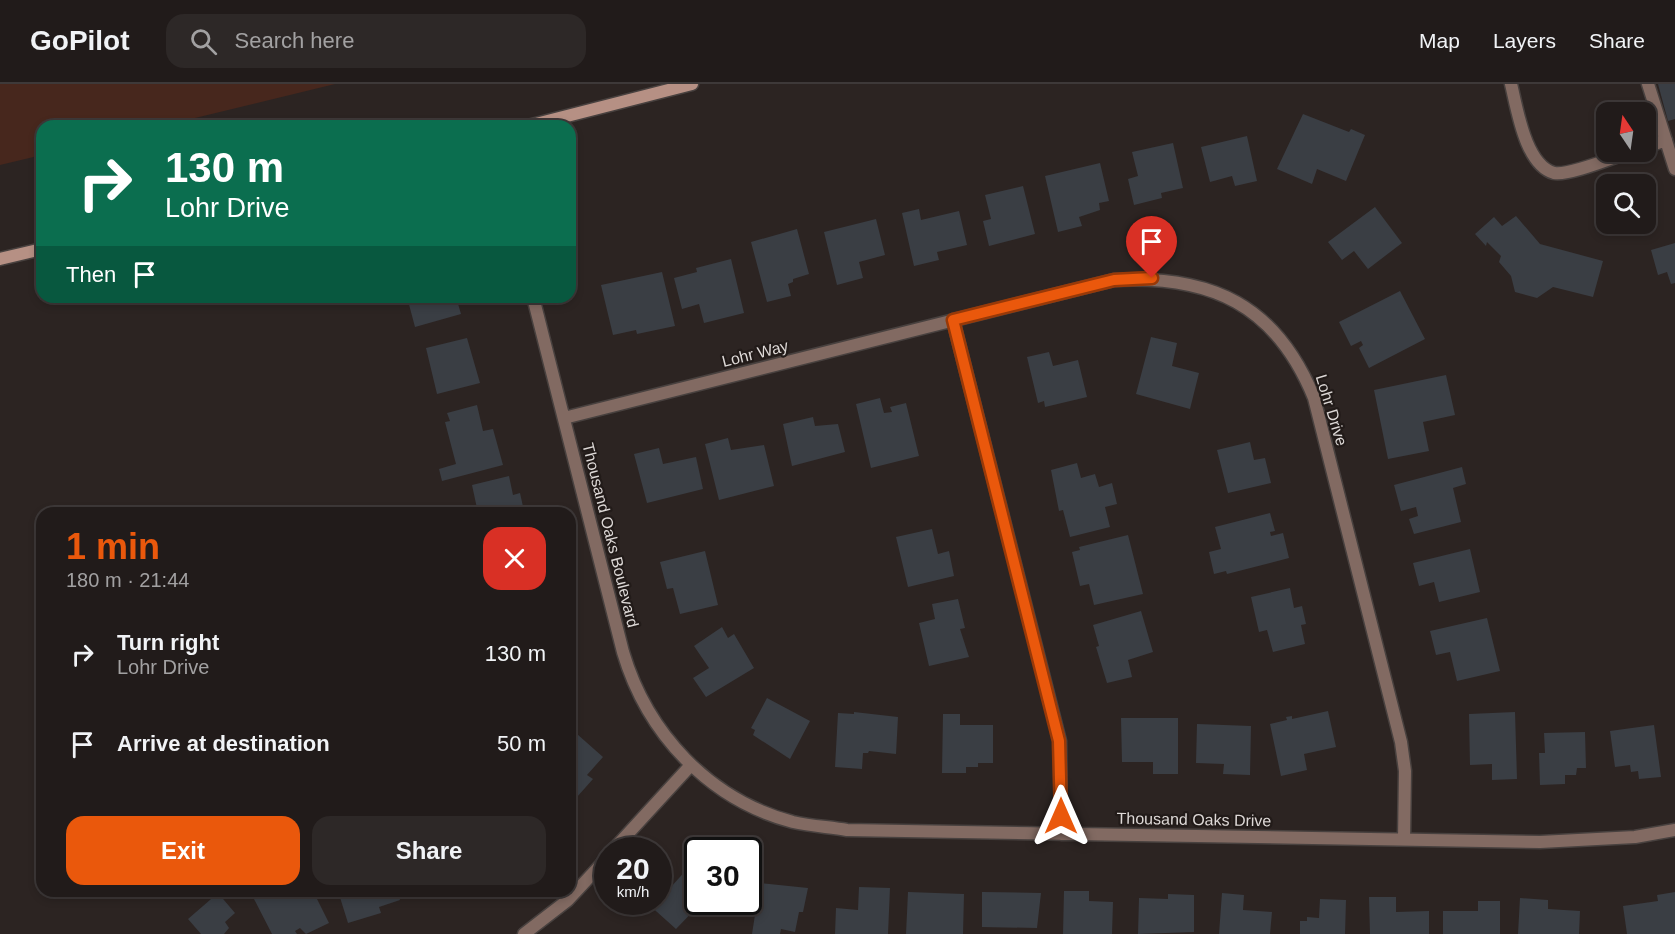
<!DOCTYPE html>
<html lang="en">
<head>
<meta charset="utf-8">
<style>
	:root { --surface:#211b1a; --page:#2d2827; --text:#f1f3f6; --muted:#a2a1a2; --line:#3e3939; --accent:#ea580c }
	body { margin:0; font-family:Arial,sans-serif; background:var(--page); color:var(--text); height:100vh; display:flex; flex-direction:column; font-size:22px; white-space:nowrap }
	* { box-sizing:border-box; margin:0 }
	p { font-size:20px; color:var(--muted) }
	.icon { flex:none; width:33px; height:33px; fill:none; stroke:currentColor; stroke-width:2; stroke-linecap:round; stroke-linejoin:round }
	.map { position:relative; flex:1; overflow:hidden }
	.drawer { position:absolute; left:36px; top:423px; width:540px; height:390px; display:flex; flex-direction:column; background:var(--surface); border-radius:18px; box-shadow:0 3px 9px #0003,0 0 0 2px var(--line) }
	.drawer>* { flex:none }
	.guide { position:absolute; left:36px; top:36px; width:540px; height:183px; border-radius:18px; box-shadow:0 3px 9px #0003,0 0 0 2px var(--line); background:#0b6e4f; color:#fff; overflow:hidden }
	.needle { width:39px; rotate:347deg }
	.controls { position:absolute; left:1596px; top:18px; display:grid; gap:12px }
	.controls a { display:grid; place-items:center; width:60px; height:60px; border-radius:12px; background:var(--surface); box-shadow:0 3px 9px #0003,0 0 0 2px var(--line); font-size:30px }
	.speed { position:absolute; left:594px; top:753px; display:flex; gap:12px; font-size:30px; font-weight:700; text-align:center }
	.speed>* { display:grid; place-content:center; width:78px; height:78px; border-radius:50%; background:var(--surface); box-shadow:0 3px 9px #0003,0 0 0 2px var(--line); line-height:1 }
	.speed small { font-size:15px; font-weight:400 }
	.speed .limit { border:3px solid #111; border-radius:9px; background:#fff; color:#111 }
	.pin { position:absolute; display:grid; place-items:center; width:51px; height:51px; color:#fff; margin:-62px -26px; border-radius:50% 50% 50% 0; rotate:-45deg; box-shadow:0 0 6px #0007 }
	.pin .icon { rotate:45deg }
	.me { position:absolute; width:66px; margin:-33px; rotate:0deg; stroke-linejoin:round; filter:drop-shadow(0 0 4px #0008) }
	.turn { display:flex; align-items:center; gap:21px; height:126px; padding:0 30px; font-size:27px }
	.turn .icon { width:78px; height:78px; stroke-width:2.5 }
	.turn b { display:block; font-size:42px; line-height:51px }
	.then { display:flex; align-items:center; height:57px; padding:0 30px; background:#0003; gap:12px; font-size:22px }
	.round { display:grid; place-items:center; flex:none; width:63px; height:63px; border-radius:18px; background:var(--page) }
	.overview { display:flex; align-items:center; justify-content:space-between; height:102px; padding:0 30px }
	h1 { font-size:36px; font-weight:600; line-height:45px; color:var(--accent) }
	.action { display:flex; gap:12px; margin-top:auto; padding:12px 30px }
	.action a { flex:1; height:69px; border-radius:18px; background:var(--accent); color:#fff; font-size:24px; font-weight:600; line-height:69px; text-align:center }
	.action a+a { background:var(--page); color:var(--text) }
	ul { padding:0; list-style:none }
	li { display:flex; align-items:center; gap:18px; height:90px; padding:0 30px }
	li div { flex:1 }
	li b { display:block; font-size:22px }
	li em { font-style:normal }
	header { display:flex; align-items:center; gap:36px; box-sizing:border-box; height:84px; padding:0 30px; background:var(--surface); border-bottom:2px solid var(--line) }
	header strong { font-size:28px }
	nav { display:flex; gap:33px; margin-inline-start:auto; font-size:21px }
	.search { width:420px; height:54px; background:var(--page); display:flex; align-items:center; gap:15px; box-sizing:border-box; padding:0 21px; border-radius:18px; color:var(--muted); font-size:22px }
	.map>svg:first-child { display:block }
</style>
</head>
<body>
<header>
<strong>GoPilot</strong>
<div class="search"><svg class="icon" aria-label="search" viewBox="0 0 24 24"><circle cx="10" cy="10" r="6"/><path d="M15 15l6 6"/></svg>Search here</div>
<nav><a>Map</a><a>Layers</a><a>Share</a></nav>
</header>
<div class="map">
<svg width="1675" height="850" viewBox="0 0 1675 850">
	<rect width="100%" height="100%" fill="#2c2422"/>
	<!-- green -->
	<path fill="#47271d" d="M0,0H335L162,42H42V71L0,81Z"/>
	<!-- building -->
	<path fill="#3a3e44" d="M1658,0H1675V35L1668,37Z
		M1303,30L1349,48L1351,45L1365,51L1346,97L1317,85L1312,100L1277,85Z
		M1247,52L1257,97L1235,102L1232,92L1210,98L1201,63Z
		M1173,59L1183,104L1161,109L1162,114L1134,121L1128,95L1138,92L1132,68Z
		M1100,79L1109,117L1099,119L1100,126L1079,133L1082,142L1058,148L1045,92Z
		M1023,102L1035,150L989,162L983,137L991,135L985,111Z
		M1375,123L1402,159L1368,185L1354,167L1342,176L1328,158Z
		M919,125L921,136L959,127L967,161L937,168L939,176L914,182L902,129Z
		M1516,132L1540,160L1603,177L1593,213L1553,203L1537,214L1515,208L1511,192L1499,178L1501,172L1487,158L1486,162L1475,150L1494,133L1502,142Z
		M876,135L885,171L859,178L863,194L837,201L824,148Z
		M797,145L809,190L793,195V198L788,200L791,212L767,218L751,158Z
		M1675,159V199L1671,200L1667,188L1658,191L1651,166Z
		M731,175L744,229L704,239L699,220L682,225L674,194L697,188L696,184Z
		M662,188L675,242L637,250L636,246L613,251L601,201Z
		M1400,207L1425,255L1369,284L1359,264L1363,261L1361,257L1351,262L1339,238Z
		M407,213H456L461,230L415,243Z
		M1151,253L1177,259L1172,282L1199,289L1190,325L1136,310Z
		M467,254L480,299L437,310L426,264Z
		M1049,268L1053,282L1078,276L1087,313L1045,323L1044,317L1038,319L1027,273Z
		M1446,291L1455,331L1423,338L1429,367L1388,375L1374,306Z
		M880,314L884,329L892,328L890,323L906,319L919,372L871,384L856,320Z
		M477,321L483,347L493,345L503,381L442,397L439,385L456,380L445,338L450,337L447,329Z
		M813,333L815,342L838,340L845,368L792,382L783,340Z
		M728,354L731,366L764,361L774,402L719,416L705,360Z
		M1250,358L1254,376L1265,374L1271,399L1228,409L1217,366Z
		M659,364L663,380L696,373L703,405L647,419L634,370Z
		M1077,379L1081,394L1095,390L1099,403L1112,399L1117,420L1105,423L1110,443L1070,453L1063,426L1059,427L1051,386Z
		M1462,383L1466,400L1453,404L1461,438L1414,450L1409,435L1418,432L1416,423L1401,427L1394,401Z
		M509,392L513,411L520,409L524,427L478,429L472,401Z
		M1270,429L1275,447L1270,448L1271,452L1283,449L1289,474L1227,490L1226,487L1214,490L1209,468L1221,465L1215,443Z
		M932,445L938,470L949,467L954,492L908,503L896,453Z
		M1128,451L1143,510L1094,521L1089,500L1080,502L1072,468L1080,466L1079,463Z
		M1470,465L1480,508L1439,518L1434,498L1419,502L1413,479Z
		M705,467L718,521L680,530L673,504L667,505L660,478Z
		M1290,504L1294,524L1302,522L1306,540L1301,541L1305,560L1273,568L1267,546L1259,548L1251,513Z
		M958,515L965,544L960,545L969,573L929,582L919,539L935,535L932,520Z
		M1141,527L1153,568L1128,576L1132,593L1107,599L1096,563L1099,562L1093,541Z
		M1487,534L1500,587L1457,597L1450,568L1436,571L1430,547Z
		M722,543L728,554L734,550L754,584L706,613L693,594L709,584L694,562Z
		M767,614L810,637L790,675L753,651L755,646L751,644Z
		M1328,627L1336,663L1304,670L1307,686L1281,692L1270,640L1287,636L1286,633L1292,632V635Z
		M854,628L898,633L896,670L869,667L868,669H863L862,685L835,683L838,629L854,630Z
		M1515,628L1517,695L1492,696V680L1470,681L1469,630Z
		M943,630H960V641H993V679H978V683H966V689H942Z
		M1121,634H1178V690H1153V678H1122Z
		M1197,640L1251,642L1250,691L1223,690L1224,680L1196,679Z
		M1654,641L1661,693L1639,695L1638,687L1631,688L1630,681L1615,683L1610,647Z
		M1585,648L1586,684H1577L1576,691H1565V700L1540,701L1539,669H1545L1544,649Z
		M577,650L603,673L587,691L593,695L577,713L570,707V658Z
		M689,783L698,790V818H702L676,845L647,819L658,818V807L665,799L670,804Z
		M760,799L808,804L803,828H799L795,848L781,845L780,850H752Z
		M859,803L890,804L888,850H835L836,824L858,826Z
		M270,807H313L329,839L306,850L300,844L295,847L297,850H272L254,815Z
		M338,807H397L400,816L379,823L381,829L348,839Z
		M1064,807H1089V817L1113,818L1112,850H1063Z
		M908,808L964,810L963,850H906Z
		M982,808L1041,809L1037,844L982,843Z
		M1675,808V850H1627L1623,822L1658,817L1657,811Z
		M218,809L235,829L225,838L229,844L224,850H201L188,835Z
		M1222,809L1244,811L1243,826L1272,828L1270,850H1219Z
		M1168,810L1194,811V848L1138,850L1139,814L1168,815Z
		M1369,813H1396V828L1429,827V850H1370Z
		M1520,814L1548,816V825L1580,827L1579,850H1518Z
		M1320,815L1346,816L1345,850H1300V837H1307V833L1319,834Z
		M1478,817H1500V850H1443V827H1478Z"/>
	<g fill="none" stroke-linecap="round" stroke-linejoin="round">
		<defs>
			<path id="lane" d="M1511,0C1517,24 1525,81 1554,89C1569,92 1614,73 1630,68
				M1648,0L1675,85
				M1646,63L1666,56"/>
			<path id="street" d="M533,213L623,568C647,649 709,716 793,738C811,742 829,743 847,746L1540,758L1635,753L1675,746
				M953,236L1060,657L1061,750
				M564,334L1114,196C1212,191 1276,221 1314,314L1401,658L1405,687L1404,755
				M613,766L691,681
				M524,850L568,816L608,773"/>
			<path id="secondary" d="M528,42L692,0
				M0,175L42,165"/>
		</defs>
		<!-- lane casing -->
		<use href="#lane" stroke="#48413f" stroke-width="15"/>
		<!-- street casing -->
		<use href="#street" stroke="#48413f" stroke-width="15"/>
		<!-- secondary casing -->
		<use href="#secondary" stroke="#48413f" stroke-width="15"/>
		<!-- lane -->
		<use href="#lane" stroke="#826a62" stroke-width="12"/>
		<!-- street -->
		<use href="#street" stroke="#826a62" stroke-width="12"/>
		<!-- secondary -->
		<use href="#secondary" stroke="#b69084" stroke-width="12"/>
	</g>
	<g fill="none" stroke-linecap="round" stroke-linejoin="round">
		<defs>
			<path id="route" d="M1061,732L1059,657L953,236L1114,196L1152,194"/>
		</defs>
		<!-- route casing -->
		<use href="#route" stroke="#983908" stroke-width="15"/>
		<!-- route -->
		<use href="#route" stroke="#ea580c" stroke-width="10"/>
	</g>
	<g text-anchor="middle" stroke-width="4.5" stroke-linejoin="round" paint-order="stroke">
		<!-- street labels -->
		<g font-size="16" fill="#ded9d7" stroke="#221b19">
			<text transform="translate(755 269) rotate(-14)" y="6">Lohr Way</text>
			<text transform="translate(1332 326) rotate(73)" y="6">Lohr Drive</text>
			<text transform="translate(611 451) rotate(76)" y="6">Thousand Oaks Boulevard</text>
			<text transform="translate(1194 735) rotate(1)" y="6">Thousand Oaks Drive</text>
		</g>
	</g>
</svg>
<div class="controls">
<a><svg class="needle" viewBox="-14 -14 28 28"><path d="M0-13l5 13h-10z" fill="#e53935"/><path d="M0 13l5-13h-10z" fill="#a2a1a2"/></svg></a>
<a><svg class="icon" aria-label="search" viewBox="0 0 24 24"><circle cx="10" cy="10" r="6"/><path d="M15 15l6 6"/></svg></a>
</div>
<div class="speed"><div>20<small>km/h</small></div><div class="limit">30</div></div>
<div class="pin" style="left:1152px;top:194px;background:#d93025"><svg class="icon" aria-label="arrive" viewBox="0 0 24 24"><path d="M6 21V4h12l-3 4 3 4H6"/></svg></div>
<svg class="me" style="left:1061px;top:732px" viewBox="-20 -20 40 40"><path d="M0-17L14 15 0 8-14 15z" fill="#ea580c" stroke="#fff" stroke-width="4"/></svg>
<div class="guide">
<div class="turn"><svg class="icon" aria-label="right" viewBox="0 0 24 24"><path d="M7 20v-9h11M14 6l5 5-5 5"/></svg><div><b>130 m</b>Lohr Drive</div></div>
<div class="then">Then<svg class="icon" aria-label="arrive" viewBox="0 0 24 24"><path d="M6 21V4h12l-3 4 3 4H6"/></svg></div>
</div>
<section class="drawer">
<div class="overview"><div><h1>1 min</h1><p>180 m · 21:44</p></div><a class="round" style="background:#d93025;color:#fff"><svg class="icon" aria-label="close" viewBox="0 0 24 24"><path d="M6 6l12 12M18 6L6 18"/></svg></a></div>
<ul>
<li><svg class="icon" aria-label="right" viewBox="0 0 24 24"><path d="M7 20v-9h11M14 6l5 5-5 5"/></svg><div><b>Turn right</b><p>Lohr Drive</p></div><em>130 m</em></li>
<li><svg class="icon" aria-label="arrive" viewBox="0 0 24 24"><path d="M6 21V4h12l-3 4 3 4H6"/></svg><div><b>Arrive at destination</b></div><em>50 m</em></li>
</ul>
<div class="action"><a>Exit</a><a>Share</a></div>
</section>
</div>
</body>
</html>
